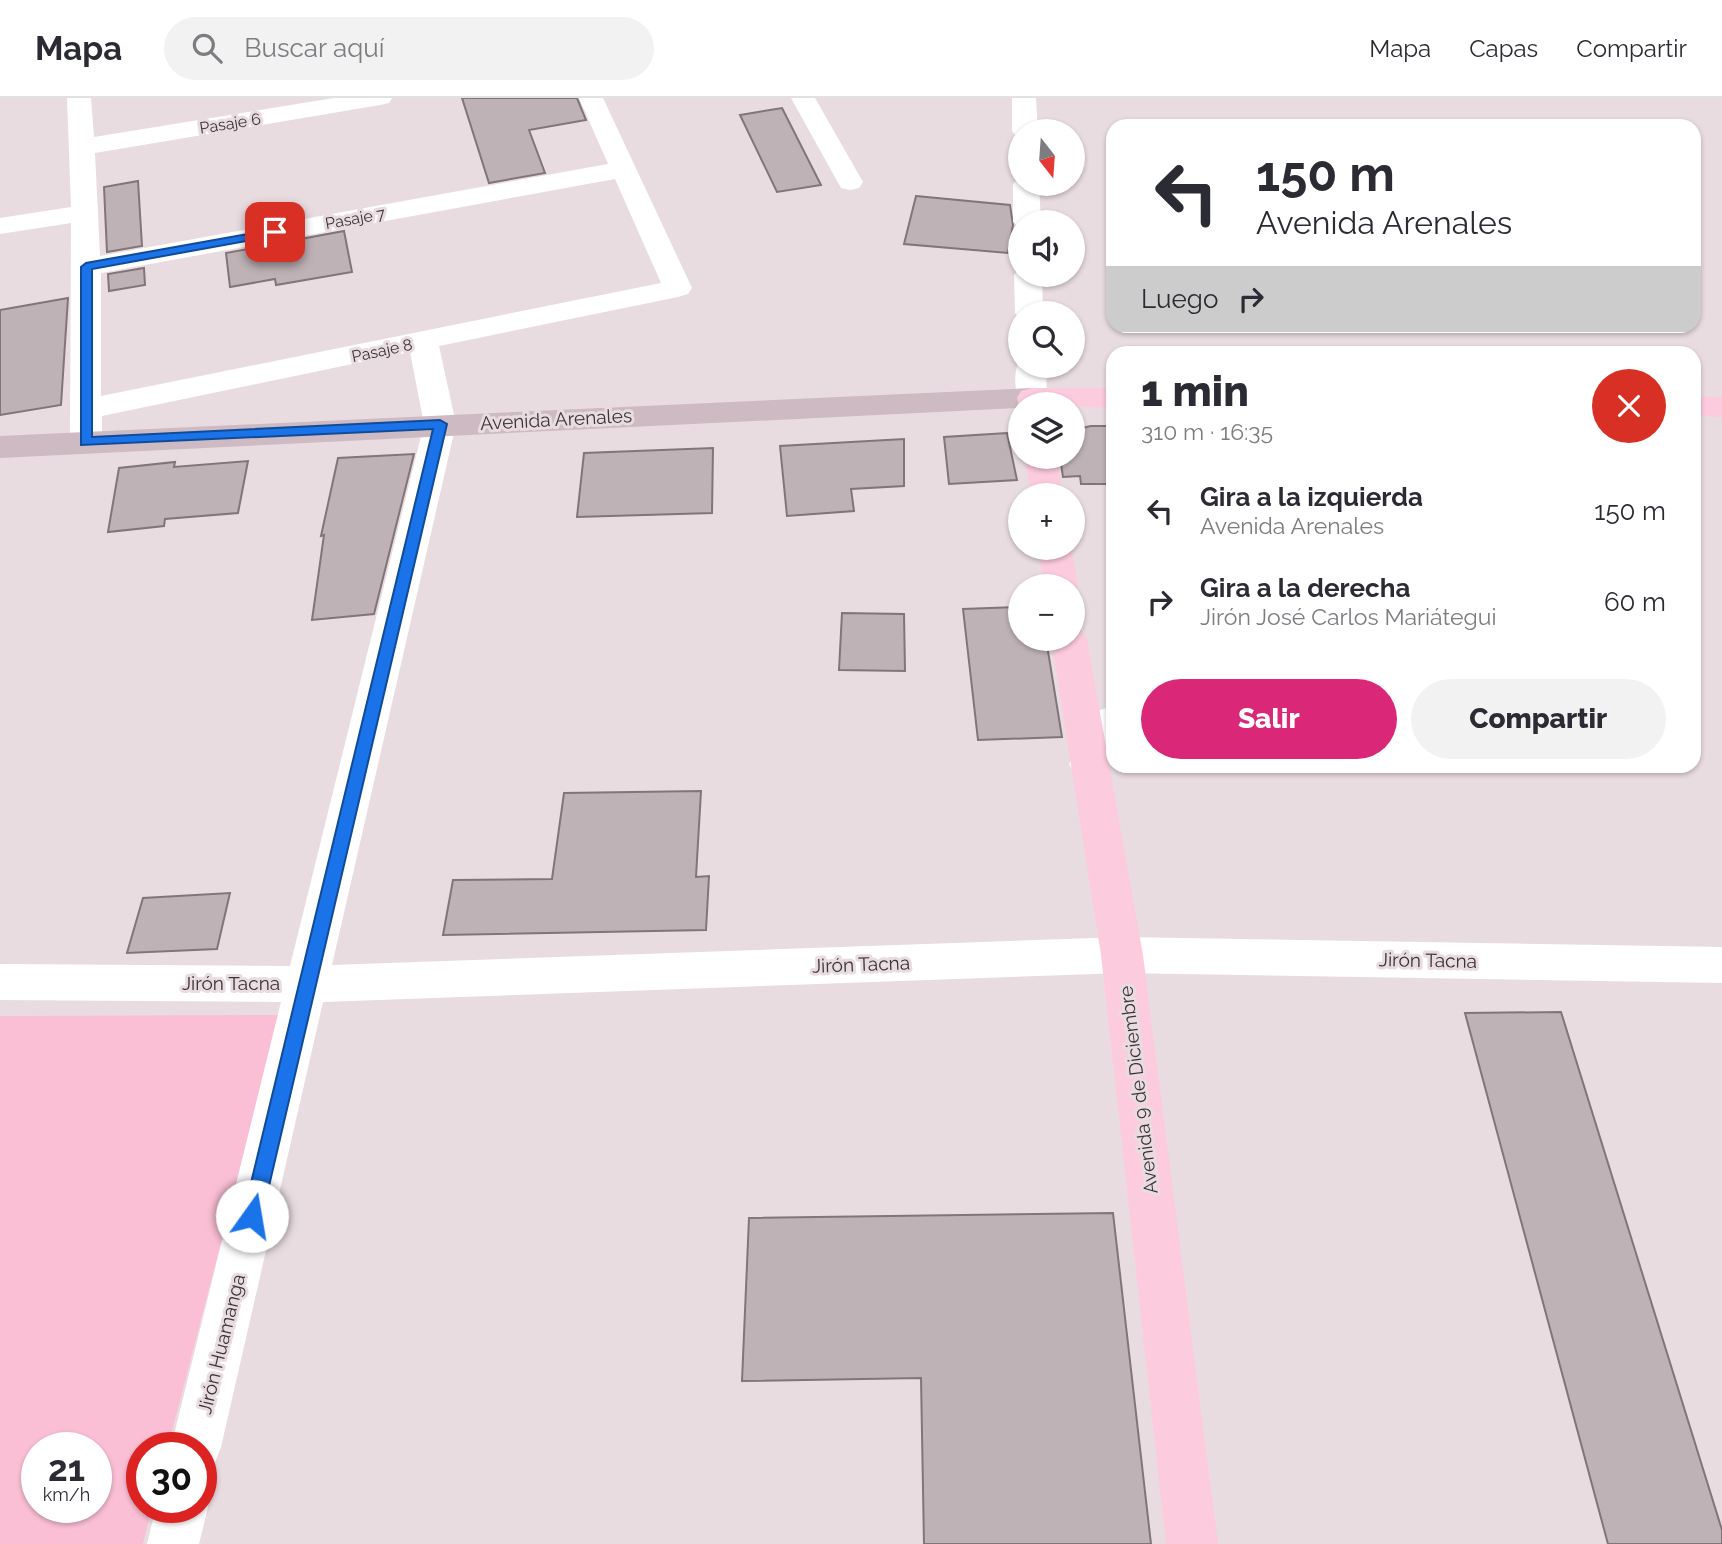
<!DOCTYPE html>
<html lang="es">
<head>
<meta charset="utf-8">
<style>
	:root { --surface:#fff; --page:#f2f2f3; --text:#2b2b33; --muted:#7c7c81; --line:#e1e1e2; --accent:#db2777 }
	body { margin:0; font-family:Raleway,sans-serif; background:var(--page); color:var(--text); height:100vh; display:flex; flex-direction:column; font-size:26px; white-space:nowrap }
	* { box-sizing:border-box; margin:0 }
	p { font-size:23px; color:var(--muted) }
	.icon { flex:none; width:38px; height:38px; fill:none; stroke:currentColor; stroke-width:2; stroke-linecap:round; stroke-linejoin:round }
	.map { position:relative; flex:1; overflow:hidden }
	.panel { position:absolute; left:1106px; top:248px; width:595px; height:427px; display:flex; flex-direction:column; background:var(--surface); border-radius:21px; box-shadow:0 2px 5px #0004 }
	.panel>* { flex:none }
	.banner { position:absolute; left:1106px; top:21px; width:595px; height:214px; border-radius:21px; box-shadow:0 2px 5px #0004; background:#fff; color:var(--text); overflow:hidden }
	.needle { width:46px; rotate:163deg }
	.buttons { position:absolute; left:1008px; top:21px; display:grid; gap:14px }
	.buttons a { display:grid; place-items:center; width:77px; height:77px; border-radius:50%; background:var(--surface); box-shadow:0 2px 5px #0004; font-size:35px }
	.speed { position:absolute; left:21px; top:1334px; display:flex; gap:14px; font-size:35px; font-weight:700; text-align:center }
	.speed>* { display:grid; place-content:center; width:91px; height:91px; border-radius:50%; background:var(--surface); box-shadow:0 2px 5px #0004; line-height:1 }
	.speed small { font-size:18px; font-weight:400 }
	.speed .limit { border:10px solid #d22; background:#fff; color:#111 }
	.pin { position:absolute; display:grid; place-items:center; width:60px; height:60px; color:#fff; margin:-30px; border-radius:14px; box-shadow:0 4px 10px #0006 }
	.me { position:absolute; width:77px; margin:-38px; rotate:13deg; stroke-linejoin:round; filter:drop-shadow(0 0 5px #0008) }
	.turn { display:flex; align-items:center; gap:24px; height:147px; padding:0 35px; font-size:32px }
	.turn .icon { width:91px; height:91px; stroke-width:2.5 }
	.turn b { display:block; font-size:49px; line-height:60px }
	.then { display:flex; align-items:center; height:66px; padding:0 35px; background:#0003; gap:14px; font-size:26px }
	.round { display:grid; place-items:center; flex:none; width:74px; height:74px; border-radius:37px; background:var(--page) }
	.headline { display:flex; align-items:center; justify-content:space-between; height:119px; padding:0 35px }
	h1 { font-size:42px; font-weight:800; line-height:52px }
	.button { display:flex; gap:14px; margin-top:auto; padding:14px 35px }
	.button a { flex:1; height:80px; border-radius:42px; background:var(--accent); color:#fff; font-size:28px; font-weight:800; line-height:80px; text-align:center }
	.button a+a { background:var(--page); color:var(--text) }
	ul { padding:0; list-style:none }
	li { display:flex; align-items:center; gap:21px; height:91px; padding:0 35px }
	li div { flex:1 }
	li b { display:block; font-size:26px }
	li em { font-style:normal }
	header { display:flex; align-items:center; gap:42px; box-sizing:border-box; height:98px; padding:0 35px; background:var(--surface); border-bottom:2px solid var(--line) }
	header strong { font-size:33px }
	nav { display:flex; gap:38px; margin-inline-start:auto; font-size:24px }
	.search { width:490px; height:63px; background:var(--page); display:flex; align-items:center; gap:18px; box-sizing:border-box; padding:0 24px; border-radius:38px; color:var(--muted); font-size:26px }
	.map>svg:first-child { display:block }
</style>
</head>
<body>
<header>
<strong>Mapa</strong>
<div class="search"><svg class="icon" aria-label="search" viewBox="0 0 24 24"><circle cx="10" cy="10" r="6"/><path d="M15 15l6 6"/></svg>Buscar aquí</div>
<nav><a>Mapa</a><a>Capas</a><a>Compartir</a></nav>
</header>
<div class="map">
<svg width="1722" height="1446" viewBox="0 0 1722 1446">
	<rect width="100%" height="100%" fill="#e9dce1"/>
	<!-- green -->
	<path fill="#fabfd4" fill-rule="evenodd" d="M280,917L168,1349H142V1409H152L143,1446H0V918ZM37,1349H96V1409H37Z"/>
	<!-- building -->
	<path fill="#bfb2b6" stroke="#817579" stroke-width="2" d="M462,0H577L586,22L529,32L545,75L489,85Z
		M782,10L821,87L777,94L740,17Z
		M138,83L142,148L107,154L104,89Z
		M916,98L1010,107L1013,127L1008,155L904,146Z
		M344,133L352,174L276,187L275,181L230,189L226,155Z
		M144,170L145,187L109,193L108,176Z
		M68,200L61,307L0,317V212Z
		M1091,328H1113V386H1081L1080,378L1063,379L1060,359H1073V339L1082,330Z
		M1007,335L1017,382L949,386L944,339Z
		M904,341V388L851,391L854,413L787,418L780,348Z
		M713,350L712,415L577,419L584,355Z
		M414,356L374,516L312,522L324,437L321,438L338,360Z
		M248,363L238,415L165,421L164,428L108,434L119,370L175,364L174,369Z
		M1020,509V541H1046L1062,639L978,642L963,511Z
		M842,515L904,516L905,573L839,572Z
		M701,693L696,779L709,778L706,832L443,837L453,782L552,781L564,695Z
		M230,795L217,851L127,855L143,800Z
		M1561,914L1722,1432V1446H1608L1465,915Z
		M1113,1115L1151,1446H924L921,1280L742,1283L749,1120Z"/>
	<g fill="none" stroke-linecap="round" stroke-linejoin="round">
		<!-- minor -->
		<path fill="#fff" fill-rule="evenodd" d="M67,0H91L94,39L334,0H392L389,5L380,7L95,55L100,158L608,66L579,0H603L692,190L688,196L678,199L439,248L456,326L332,867L1122,839L1722,849V885L1122,875L323,904L221,1349L214,1367L201,1372V1349H171L281,904L0,902V866L290,868L424,326L410,254L102,318V335L97,342L86,345L75,342L70,335L71,125L0,136V120L71,109ZM615,81L661,185L101,298V175Z
			M791,0H815L863,84L859,90L850,92L841,90Z
			M1113,608V655L1101,677L1088,681L1075,677L1069,666L1100,612Z
			M201,1393L208,1409L199,1446H147L156,1409H201Z"/>
		<!-- tertiary -->
		<path fill="#fff" fill-rule="evenodd" d="M1012,0H1036L1038,33H1020V39L1016,38L1012,33Z
			M1020,79V86H1039L1041,124H1020V130L1013,124V86Z
			M1020,170V177H1042L1043,215H1020V222L1015,215L1014,177Z
			M1020,262V268H1046L1047,300L1043,306H1021C1014,295 1013,272 1020,262Z"/>
		<!-- secondary -->
		<path fill="#cebac2" fill-rule="evenodd" d="M1032,290L1043,293L1047,300L1043,306H1020V310L0,360V338Z"/>
		<!-- primary -->
		<path fill="#fdcbde" fill-rule="evenodd" d="M1032,290H1113V310L1020,306V310L1017,300L1021,293Z
			M1694,298L1722,299V319L1694,318Z
			M1025,359H1057L1063,397H1031Z
			M1038,450H1072L1078,488L1073,497V488H1044Z
			M1073,529L1081,532L1087,541L1143,857L1218,1446H1166L1101,857L1051,541H1073Z"/>
	</g>
	<!-- route -->
	<path fill="#1a73e8" stroke="#114b97" stroke-width="2" d="M275,131L280,134L279,137L92,171V339L440,322L447,326L262,1118L259,1124L252,1127L246,1124L243,1118L433,331L81,347V169L86,165Z"/>
	<g text-anchor="middle" stroke-width="6" stroke-linejoin="round" paint-order="stroke">
		<!-- far-street labels -->
		<g font-size="16" fill="#3a3436" stroke="#e9dce1">
			<text transform="translate(230 25) rotate(-9)" y="6">Pasaje 6</text>
			<text transform="translate(355 120) rotate(-10)" y="6">Pasaje 7</text>
			<text transform="translate(382 252) rotate(-12)" y="6">Pasaje 8</text>
		</g>
		<!-- street labels -->
		<g font-size="19" fill="#3a3436" stroke="#e9dce1">
			<text transform="translate(556 321) rotate(-3)" y="7">Avenida Arenales</text>
			<text transform="translate(1428 862) rotate(1)" y="7">Jirón Tacna</text>
			<text transform="translate(861 866) rotate(-2)" y="7">Jirón Tacna</text>
			<text x="231" y="892">Jirón Tacna</text>
			<text transform="translate(1138 992) rotate(-97)" y="7">Avenida 9 de Diciembre</text>
			<text transform="translate(221 1246) rotate(-76)" y="7">Jirón Huamanga</text>
		</g>
	</g>
</svg>
<div class="buttons">
<a><svg class="needle" viewBox="-14 -14 28 28"><path d="M0-13l5 13h-10z" fill="#e53935"/><path d="M0 13l5-13h-10z" fill="#7c7c81"/></svg></a>
<a><svg class="icon" aria-label="sound" viewBox="0 0 24 24"><path d="M4 9h4l5-4v14l-5-4H4zM17 9q2 3 0 6"/></svg></a>
<a><svg class="icon" aria-label="search" viewBox="0 0 24 24"><circle cx="10" cy="10" r="6"/><path d="M15 15l6 6"/></svg></a>
<a><svg class="icon" aria-label="layers" viewBox="0 0 24 24"><path d="M12 4l9 5-9 5-9-5zM3 14l9 5 9-5"/></svg></a>
<a>+</a>
<a>−</a>
</div>
<div class="speed"><div>21<small>km/h</small></div><div class="limit">30</div></div>
<div class="pin" style="left:275px;top:134px;background:#d93025"><svg class="icon" aria-label="arrive" viewBox="0 0 24 24"><path d="M6 21V4h12l-3 4 3 4H6"/></svg></div>
<svg class="me" style="left:252px;top:1118px" viewBox="-20 -20 40 40"><circle r="19" fill="#fff"/><path d="M0-13L10 11 0 6-10 11z" fill="#1a73e8"/></svg>
<div class="banner">
<div class="turn"><svg class="icon" aria-label="left" viewBox="0 0 24 24"><path d="M17 20v-9H6M10 6l-5 5 5 5"/></svg><div><b>150 m</b>Avenida Arenales</div></div>
<div class="then">Luego<svg class="icon" aria-label="right" viewBox="0 0 24 24"><path d="M7 20v-9h11M14 6l5 5-5 5"/></svg></div>
</div>
<section class="panel">
<div class="headline"><div><h1>1 min</h1><p>310 m · 16:35</p></div><a class="round" style="background:#d93025;color:#fff"><svg class="icon" aria-label="close" viewBox="0 0 24 24"><path d="M6 6l12 12M18 6L6 18"/></svg></a></div>
<ul>
<li><svg class="icon" aria-label="left" viewBox="0 0 24 24"><path d="M17 20v-9H6M10 6l-5 5 5 5"/></svg><div><b>Gira a la izquierda</b><p>Avenida Arenales</p></div><em>150 m</em></li>
<li><svg class="icon" aria-label="right" viewBox="0 0 24 24"><path d="M7 20v-9h11M14 6l5 5-5 5"/></svg><div><b>Gira a la derecha</b><p>Jirón José Carlos Mariátegui</p></div><em>60 m</em></li>
</ul>
<div class="button"><a>Salir</a><a>Compartir</a></div>
</section>
</div>
</body>
</html>
